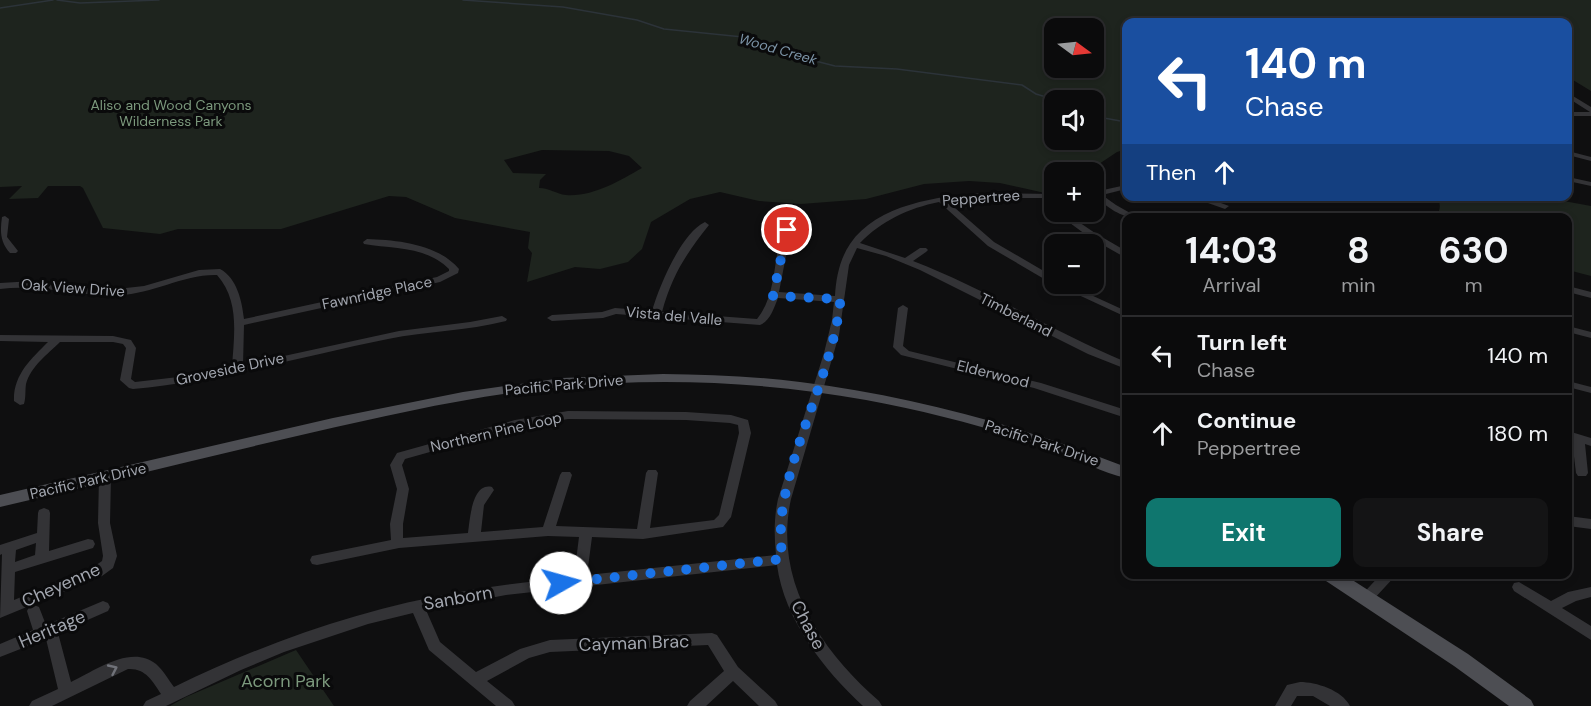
<!DOCTYPE html>
<html lang="en">
<head>
<meta charset="utf-8">
<style>
	:root { --surface:#0b0b0c; --page:#141415; --text:#f1f3f6; --muted:#9a9b9d; --line:#2b2b2d; --accent:#0f766e }
	body { margin:0; font-family:"DM Sans",sans-serif; background:var(--page); color:var(--text); height:100vh; display:flex; flex-direction:column; font-size:22px; white-space:nowrap }
	* { box-sizing:border-box; margin:0 }
	p { font-size:20px; color:var(--muted) }
	.icon { flex:none; width:33px; height:33px; fill:none; stroke:currentColor; stroke-width:2; stroke-linecap:round; stroke-linejoin:round }
	.map { position:relative; flex:1; overflow:hidden }
	.side { position:absolute; left:1122px; top:213px; width:450px; height:366px; display:flex; flex-direction:column; background:var(--surface); border-radius:12px; box-shadow:0 3px 9px #0003,0 0 0 2px var(--line) }
	.side>* { flex:none }
	.banner { position:absolute; left:1122px; top:18px; width:450px; height:183px; border-radius:12px; box-shadow:0 3px 9px #0003,0 0 0 2px var(--line); background:#1a4fa0; color:#fff; overflow:hidden }
	.needle { width:39px; rotate:105deg }
	.fabs { position:absolute; left:1044px; top:18px; display:grid; gap:12px }
	.fabs a { display:grid; place-items:center; width:60px; height:60px; border-radius:12px; background:var(--surface); box-shadow:0 3px 9px #0003,0 0 0 2px var(--line); font-size:30px }
	.pin { position:absolute; display:grid; place-items:center; width:51px; height:51px; color:#fff; margin:-26px; border:3px solid #fff; border-radius:50%; box-shadow:0 2px 6px #0007 }
	.me { position:absolute; width:66px; margin:-33px; rotate:83deg; stroke-linejoin:round; filter:drop-shadow(0 0 4px #0008) }
	.turn { display:flex; align-items:center; gap:21px; height:126px; padding:0 24px; font-size:27px }
	.turn .icon { width:78px; height:78px; stroke-width:2.5 }
	.turn b { display:block; font-size:42px; line-height:51px }
	.then { display:flex; align-items:center; height:57px; padding:0 24px; background:#0003; gap:12px; font-size:22px }
	.eta { display:flex; justify-content:space-evenly; align-items:center; height:102px; text-align:center }
	.eta b { font-size:36px; font-weight:700; line-height:42px }
	.button { display:flex; gap:12px; margin-top:auto; padding:12px 24px }
	.button a { flex:1; height:69px; border-radius:12px; background:var(--accent); color:#fff; font-size:24px; font-weight:700; line-height:69px; text-align:center }
	.button a+a { background:var(--page); color:var(--text) }
	ul { padding:0; list-style:none }
	li { display:flex; align-items:center; gap:18px; height:78px; padding:0 24px; border-top:2px solid var(--line) }
	li div { flex:1 }
	li b { display:block; font-size:22px }
	li em { font-style:normal }
	.map>svg:first-child { display:block }
</style>
</head>
<body>
<div class="map">
<svg width="1591" height="706" viewBox="0 0 1591 706">
	<rect width="100%" height="100%" fill="#0f0f10"/>
	<!-- green -->
	<path fill="#1e241e" fill-rule="evenodd" d="M0,0H1591V91L1568,77V22H1126V149L1117,152L1093,168L1072,162L1069,172H1054V187L1044,191L1045,193L1000,183L969,181L924,184L866,199L801,204L759,201L720,192L690,199L651,222L642,249L628,262L600,269L575,267L527,282L532,253L528,248L530,232L455,218L406,197L389,196L281,229H178L160,234L103,228L83,188L80,186H48L38,198L9,199L22,186L0,187ZM1054,28H1094V68H1054ZM1054,100H1094V140H1054ZM542,150L609,151L629,156L642,168C619,181 593,197 566,195C556,194 550,188 539,188L540,180L546,174L513,173L504,160Z
		M1437,197H1542L1591,206V276L1568,270V218L1435,217C1441,211 1441,204 1437,197Z
		M296,650L334,706H170L186,697Z"/>
	<g fill="none" stroke-linecap="round" stroke-linejoin="round">
		<!-- stream -->
		<path stroke="#2c3339" stroke-width="1.5" d="M57,0L80,3L159,0
			M463,0L563,7L637,20L664,29L743,37L788,54L835,66L897,69L1022,85L1036,94L1056,100
			M0,8L53,0
			M1094,112L1104,118L1126,122"/>
		<!-- minor -->
		<path fill="#333336" fill-rule="evenodd" d="M1568,93L1591,107V116H1568V112H1590L1568,98Z
			M1568,151L1591,157V161L1568,155Z
			M1568,177L1591,182V186L1568,181Z
			M1126,185V189L1102,195L1116,205L1139,218C1120,218 1108,207 1094,196V192Z
			M983,193L1054,194V198H983L947,201L994,242L1054,277L1055,284L1051,283L988,246L939,202C909,208 881,221 860,243L905,258L920,248H926L928,250L926,252L913,261C986,289 1054,332 1126,362V369L1088,354L920,270L886,256L857,248L849,265L839,335L791,499C773,581 821,650 879,701L882,706H863C824,670 784,619 777,565L506,595L426,610L440,642L476,672L520,649L550,640L712,633L717,635L738,667L775,701L778,706H759L733,681L706,706H687L690,701L724,671L708,645L550,652L529,658L487,681L512,701L515,706H496L429,650L413,613L368,624L284,652L241,670L166,706H143L146,701L161,694C152,680 145,668 128,669L52,706H29L32,701L58,689L46,639L0,657V644L33,630L27,611L29,607L34,605L39,607L46,625L103,601L108,603L110,607L108,611L58,633L71,682C95,671 131,644 156,664C163,670 168,679 174,687C264,643 361,609 460,592C498,585 536,581 574,577L579,537L548,536L399,548L317,565L312,564L310,560L312,556L317,555L391,540L390,524L397,489L390,465L397,453L515,420L568,411L686,412L731,415L748,420L751,433L731,517L723,527L643,539L592,537L587,575L776,555C774,536 774,517 778,499L824,353L832,320L834,302L778,298C774,308 770,321 760,325L616,314L603,318L552,321L547,318L552,315L602,312L615,308L652,311C659,287 681,233 705,222L709,225C686,254 672,275 662,312L757,319C778,293 772,257 784,228L787,227L791,230L779,292L835,296C836,277 840,259 850,244C877,204 939,196 983,193ZM568,419L686,420L730,423L738,425L739,433L719,515L714,520L650,528L658,473L656,470H648L646,473L637,529L556,526L572,475L570,472H562L560,475L543,527L481,532L484,505L494,490L492,487C472,482 470,519 468,533L403,538V524L409,489L402,465L405,459L515,428Z
			M1188,196H1202L1229,206L1225,209Z
			M1055,212H1064L1095,233L1126,251V258L1089,237Z
			M5,216L9,219L7,237L18,251L16,253H10C0,242 0,231 2,217Z
			M367,239C397,240 438,244 459,269L458,273L440,282L244,325L243,365L399,331L470,322L502,316L507,319L506,321C467,331 427,331 388,339C303,356 219,381 133,389L129,388L120,380L126,348L123,344L113,342H60C48,354 31,366 26,384C25,391 26,397 24,404L20,405L14,401C13,375 31,359 48,342L0,341V335L113,336L131,340L136,348L131,379L135,382L187,376L232,367C234,335 240,301 217,275C184,274 153,294 119,295C78,297 42,284 0,289V283L34,281L117,289L144,286L199,270L220,269C237,278 242,301 244,319L437,277L449,271V269C426,246 393,249 364,244L363,242Z
			M1055,284H1067L1126,311V317Z
			M1568,286L1591,292V298L1568,292Z
			M903,305L908,308L903,346L909,351L1041,383L1126,410V418L1034,388L901,355L893,347L898,308Z
			M1568,326L1591,332V338L1568,332Z
			M1568,381L1591,387V393L1568,387Z
			M1568,431L1591,438V446L1585,444L1588,473L1586,476H1578L1576,473L1572,440L1568,439Z
			M105,473L109,474L111,477L110,523L117,556L113,568L102,576L0,618L2,554L0,555V545L37,533L38,513L39,510L44,508L49,510L50,513L49,551L88,539L93,540L95,544L93,548L15,572L14,600L92,568L102,561L103,556L98,523L99,477L101,474ZM36,543L35,555L15,562L16,550Z
			M1568,516L1591,519V529L1568,526Z
			M1381,574H1397L1372,601L1367,603L1362,601L1360,597Z
			M1519,582L1551,601L1568,592L1591,587V597L1576,601L1562,608L1591,626V640L1514,591L1512,587L1514,583Z
			M1300,682C1316,682 1342,690 1350,706H1330L1313,696H1297L1291,706H1275L1287,685Z"/>
		<!-- major -->
		<path fill="#4d4e53" fill-rule="evenodd" d="M663,374C709,375 755,376 800,382C913,396 1021,426 1126,467V478C1103,473 1080,460 1056,451C995,429 931,412 866,400C766,382 662,377 560,387C476,395 393,414 310,433C206,457 103,483 0,507V495L333,418L463,392L562,378Z
			M1321,574H1343L1468,654L1531,700L1534,706H1509L1454,666L1323,579Z"/>
	</g>
	<!-- one-way arrows -->
	<defs><path id="oneway-chevron" d="M-2-3.5L2.5 0L-2 3.5" fill="none" stroke-width="1.6" stroke-linecap="round" stroke-linejoin="round" transform="scale(1.5)"/></defs>
	<use stroke="#707279" href="#oneway-chevron" transform="translate(113 669) rotate(-25)"/>
	<g fill="none" stroke-linecap="round" stroke-linejoin="round">
		<!-- route -->
		<path stroke="#1a73e8" stroke-width="10" stroke-dasharray="0 18" d="M561,583L782,559C781,544 780,528 782,513C792,441 831,375 840,304V299L773,296L787,230"/>
	</g>
	<g text-anchor="middle" stroke-width="6" stroke-linejoin="round" paint-order="stroke">
		<!-- far-water labels -->
		<g font-size="14" font-style="italic" fill="#7c94a7" stroke="#0a0a0b">
			<text transform="translate(778 49) rotate(16)" y="5">Wood Creek</text>
		</g>
		<!-- far-park labels -->
		<g font-size="14" fill="#7b987c" stroke="#0a0a0b">
			<text x="171" y="110">Aliso and Wood Canyons<tspan x="171" dy="16">Wilderness Park</tspan></text>
		</g>
		<!-- street labels -->
		<g font-size="15" fill="#a2a6af" stroke="#0a0a0b">
			<text transform="translate(981 198) rotate(-4)" y="5">Peppertree</text>
			<text transform="translate(73 288) rotate(4)" y="5">Oak View Drive</text>
			<text transform="translate(377 293) rotate(-12)" y="5">Fawnridge Place</text>
			<text transform="translate(1016 315) rotate(27)" y="5">Timberland</text>
			<text transform="translate(674 316) rotate(5)" y="5">Vista del Valle</text>
			<text transform="translate(230 369) rotate(-12)" y="5">Groveside Drive</text>
			<text transform="translate(993 374) rotate(14)" y="5">Elderwood</text>
			<text transform="translate(564 385) rotate(-5)" y="5">Pacific Park Drive</text>
			<text transform="translate(496 432) rotate(-13)" y="5">Northern Pine Loop</text>
			<text transform="translate(1042 443) rotate(18)" y="5">Pacific Park Drive</text>
			<text transform="translate(88 481) rotate(-13)" y="5">Pacific Park Drive</text>
		</g>
		<!-- near-street labels -->
		<g font-size="18" fill="#a2a6af" stroke="#0a0a0b">
			<text transform="translate(61 585) rotate(-24)" y="6">Cheyenne</text>
			<text transform="translate(458 598) rotate(-10)" y="6">Sanborn</text>
			<text transform="translate(808 625) rotate(62)" y="6">Chase</text>
			<text transform="translate(52 629) rotate(-23)" y="6">Heritage</text>
			<text transform="translate(634 643) rotate(-2)" y="6">Cayman Brac</text>
		</g>
		<!-- near-park labels -->
		<g font-size="18" fill="#7b987c" stroke="#0a0a0b">
			<text x="286" y="687">Acorn Park</text>
		</g>
	</g>
</svg>
<div class="fabs">
<a><svg class="needle" viewBox="-14 -14 28 28"><path d="M0-13l5 13h-10z" fill="#e53935"/><path d="M0 13l5-13h-10z" fill="#9a9b9d"/></svg></a>
<a><svg class="icon" aria-label="sound" viewBox="0 0 24 24"><path d="M4 9h4l5-4v14l-5-4H4zM17 9q2 3 0 6"/></svg></a>
<a>+</a>
<a>−</a>
</div>
<div class="pin" style="left:787px;top:230px;background:#d93025"><svg class="icon" aria-label="arrive" viewBox="0 0 24 24"><path d="M6 21V4h12l-3 4 3 4H6"/></svg></div>
<svg class="me" style="left:561px;top:583px" viewBox="-20 -20 40 40"><circle r="19" fill="#fff"/><path d="M0-13L10 11 0 6-10 11z" fill="#1a73e8"/></svg>
<div class="banner">
<div class="turn"><svg class="icon" aria-label="left" viewBox="0 0 24 24"><path d="M17 20v-9H6M10 6l-5 5 5 5"/></svg><div><b>140 m</b>Chase</div></div>
<div class="then">Then<svg class="icon" aria-label="ahead" viewBox="0 0 24 24"><path d="M12 20V5M6 11l6-6 6 6"/></svg></div>
</div>
<section class="side">
<div class="eta">
<div><b>14:03</b><p>Arrival</p></div>
<div><b>8</b><p>min</p></div>
<div><b>630</b><p>m</p></div>
</div>
<ul>
<li><svg class="icon" aria-label="left" viewBox="0 0 24 24"><path d="M17 20v-9H6M10 6l-5 5 5 5"/></svg><div><b>Turn left</b><p>Chase</p></div><em>140 m</em></li>
<li><svg class="icon" aria-label="ahead" viewBox="0 0 24 24"><path d="M12 20V5M6 11l6-6 6 6"/></svg><div><b>Continue</b><p>Peppertree</p></div><em>180 m</em></li>
</ul>
<div class="button"><a>Exit</a><a>Share</a></div>
</section>
</div>
</body>
</html>
